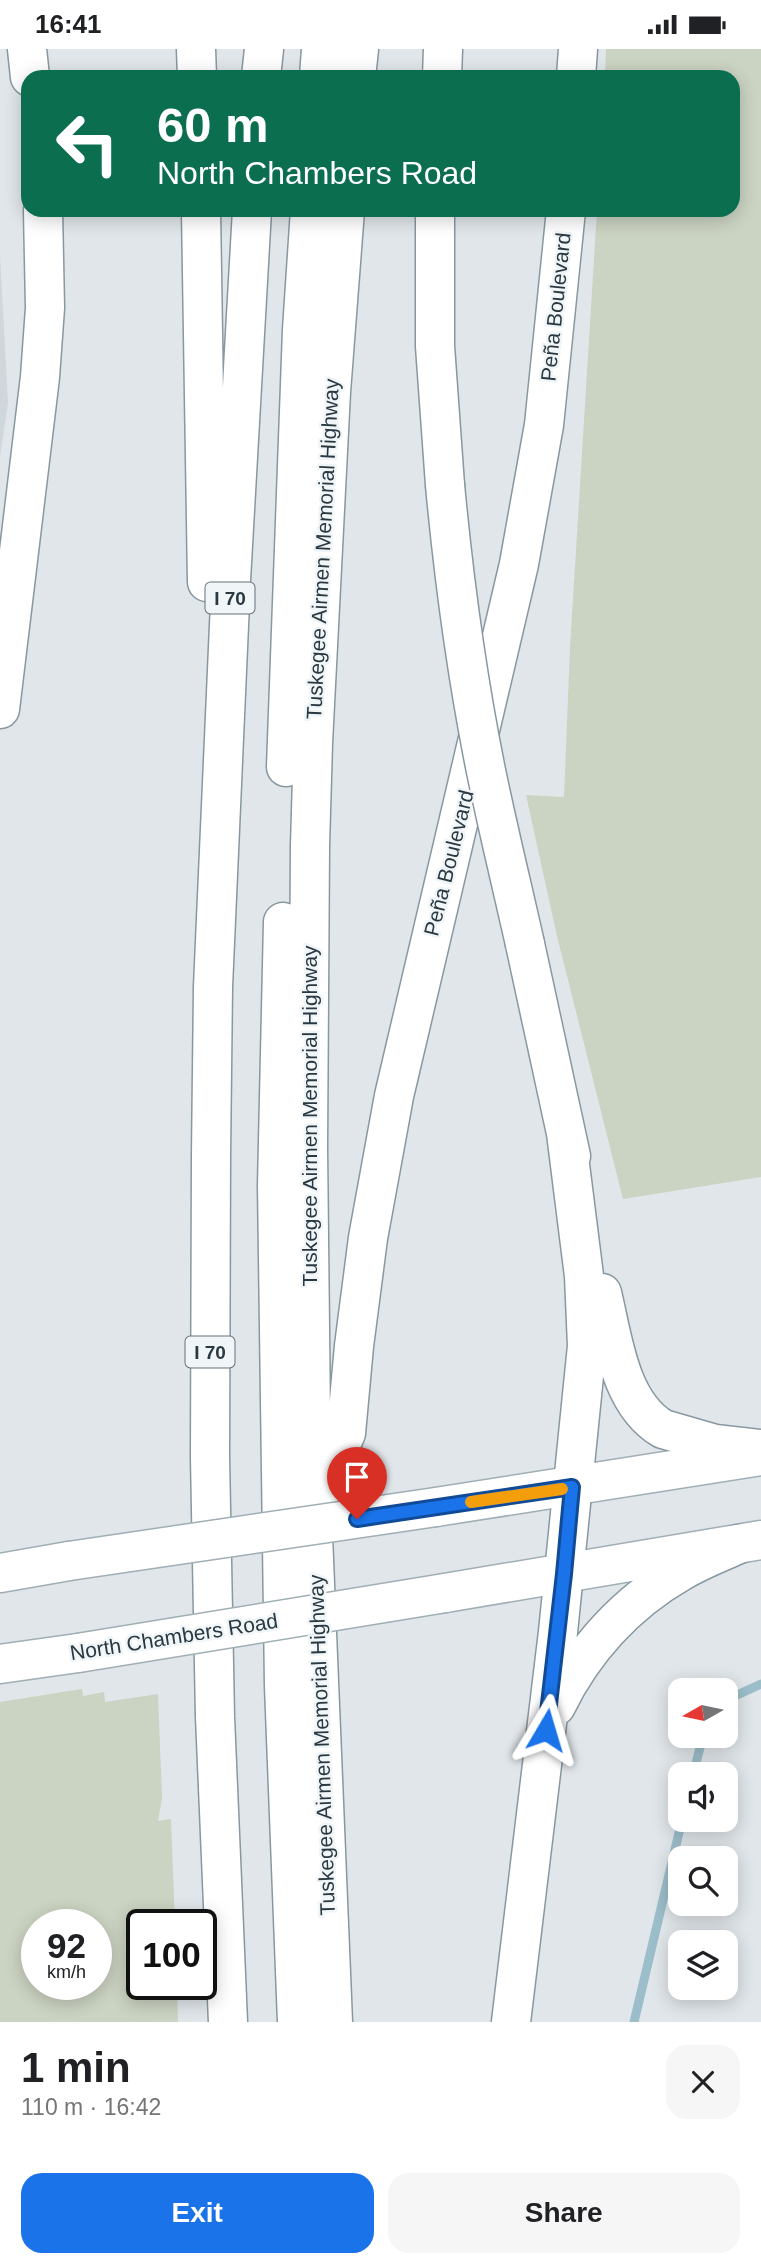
<!DOCTYPE html>
<html lang="en">
<head>
<meta charset="utf-8">
<style>
	:root { --surface:#fff; --page:#f6f6f6; --text:#202124; --muted:#757577; --accent:#1a73e8 }
	body { margin:0; font-family:Helvetica,sans-serif; background:var(--page); color:var(--text); height:100vh; display:flex; flex-direction:column; font-size:26px; white-space:nowrap }
	* { box-sizing:border-box; margin:0 }
	p { font-size:23px; color:var(--muted) }
	.icon { flex:none; width:38px; height:38px; fill:none; stroke:currentColor; stroke-width:2; stroke-linecap:round; stroke-linejoin:round }
	.map { position:relative; height:1973px; overflow:hidden }
	.drawer { display:flex; flex-direction:column; background:var(--surface); flex:1 }
	.drawer>* { flex:none }
	.guide { position:absolute; left:21px; top:21px; width:719px; height:147px; border-radius:21px; box-shadow:0 4px 18px #0003; background:#0b6e4f; color:#fff; overflow:hidden }
	.needle { width:46px; rotate:261deg }
	.tools { position:absolute; left:668px; top:1629px; display:grid; gap:14px }
	.tools a { display:grid; place-items:center; width:70px; height:70px; border-radius:14px; background:var(--surface); box-shadow:0 4px 18px #0003; font-size:35px }
	.speed { position:absolute; left:21px; top:1860px; display:flex; gap:14px; font-size:35px; font-weight:700; text-align:center }
	.speed>* { display:grid; place-content:center; width:91px; height:91px; border-radius:50%; background:var(--surface); box-shadow:0 4px 18px #0003; line-height:1 }
	.speed small { font-size:18px; font-weight:400 }
	.speed .limit { border:4px solid #111; border-radius:10px; background:#fff; color:#111 }
	.pin { position:absolute; display:grid; place-items:center; width:60px; height:60px; color:#fff; margin:-72px -30px; border-radius:50% 50% 50% 0; rotate:-45deg; box-shadow:0 0 7px #0007 }
	.pin .icon { rotate:45deg }
	.me { position:absolute; width:77px; margin:-38px; rotate:7deg; stroke-linejoin:round; filter:drop-shadow(0 0 5px #0008) }
	.turn { display:flex; align-items:center; gap:24px; height:147px; padding:0 21px; font-size:32px }
	.turn .icon { width:91px; height:91px; stroke-width:2.5 }
	.turn b { display:block; font-size:49px; line-height:60px }
	.round { display:grid; place-items:center; flex:none; width:74px; height:74px; border-radius:21px; background:var(--page) }
	.head { display:flex; align-items:center; justify-content:space-between; height:119px; padding:0 21px }
	h1 { font-size:42px; font-weight:800; line-height:52px }
	.action { display:flex; gap:14px; margin-top:auto; padding:14px 21px }
	.action a { flex:1; height:80px; border-radius:21px; background:var(--accent); color:#fff; font-size:28px; font-weight:800; line-height:80px; text-align:center }
	.action a+a { background:var(--page); color:var(--text) }
	.status { display:flex; justify-content:space-between; align-items:center; height:49px; padding:0 35px; background:var(--surface); direction:ltr }
	.status svg { height:19px; fill:currentColor }
	.map>svg:first-child { display:block }
</style>
</head>
<body>
<div class="status"><b>16:41</b><svg viewBox="0 0 49 12"><path d="M0 12V9h3v3zM5 12V6h3v6zM10 12V3h3v9zM15 12V0h3v12zM26 1h20v11H26zM47 4h2v5h-2z"/></svg></div>
<div class="map">
<svg width="761" height="1973" viewBox="0 0 761 1973">
	<rect width="100%" height="100%" fill="#e1e6ea"/>
	<!-- built -->
	<path fill="#cfd6dc" d="M0,206L8,354L0,408Z"/>
	<!-- green -->
	<path fill="#cbd3c2" fill-rule="evenodd" d="M606,0H761V1128L623,1150L557,887L526,746L564,748L570,599L597,161H733V28H605Z
		M82,1640L83,1647L104,1643L105,1653L158,1645L162,1749L158,1772L171,1770L175,1876H142V1936H177L178,1973H0V1653ZM37,1876H96V1936H37Z"/>
	<g fill="none" stroke-linecap="round" stroke-linejoin="round">
		<!-- stream -->
		<path stroke="#9cbeca" stroke-width="9" d="M726,1651L761,1635
			M693,1726L703,1687
			M634,1973L682,1771"/>
		<defs>
			<path id="major" d="M436,1458L761,1407
				M0,1524L69,1512
				M445,1544L761,1491
				M0,1615L78,1604"/>
			<path id="highway" d="M27,0L30,28
				M196,0L197,28
				M261,28L264,0
				M319,28L321,0
				M356,28L359,0
				M442,28L443,0
				M576,28L578,0
				M201,161L207,533
				M435,161V297L445,436
				M0,660L40,328L45,259L43,161
				M286,718L302,281L310,161
				M283,873L277,1136L284,1637L297,1973
				M525,895L571,1107
				M602,1244C613,1289 619,1354 663,1380L715,1395L761,1400
				M319,1447L346,1384L354,1297L368,1189L394,1047L519,515L544,376L566,161
				M556,1657C583,1601 626,1554 680,1523C698,1512 719,1504 739,1495
				M228,1973L215,1668L210,1408L211,1107L213,938L231,531L252,161
				M333,1973L312,1462L308,1098L310,797L313,694L331,343L345,161
				M511,1973L558,1583L587,1297L584,1227L566,1084"/>
		</defs>
		<!-- major casing -->
		<use href="#major" stroke="#a0aeb5" stroke-width="41"/>
		<!-- highway casing -->
		<use href="#highway" stroke="#8898a0" stroke-width="41"/>
		<!-- major -->
		<use href="#major" stroke="#fff" stroke-width="38"/>
		<!-- highway -->
		<use href="#highway" stroke="#fff" stroke-width="38"/>
		<defs>
			<path id="major-bridge" d="M69,1512L436,1458
				M78,1604L445,1544"/>
			<path id="highway-bridge" d="M445,436C454,532 467,628 486,722C498,780 512,837 525,895"/>
		</defs>
		<!-- major-bridge casing -->
		<use href="#major-bridge" stroke="#a0aeb5" stroke-width="41" stroke-linecap="butt"/>
		<!-- highway-bridge casing -->
		<use href="#highway-bridge" stroke="#8898a0" stroke-width="41" stroke-linecap="butt"/>
		<!-- major-bridge -->
		<use href="#major-bridge" stroke="#fff" stroke-width="38"/>
		<!-- highway-bridge -->
		<use href="#highway-bridge" stroke="#fff" stroke-width="38"/>
	</g>
	<g fill="none" stroke-linecap="round" stroke-linejoin="round">
		<defs>
			<path id="route" d="M357,1470L572,1438L564,1525L546,1681"/>
		</defs>
		<!-- route casing -->
		<use href="#route" stroke="#114b97" stroke-width="18"/>
		<!-- route -->
		<use href="#route" stroke="#1a73e8" stroke-width="12"/>
		<!-- slow -->
		<path stroke="#f59e0b" stroke-width="12" d="M471,1453L562,1440"/>
	</g>
	<g text-anchor="middle" stroke-width="5" stroke-linejoin="round" paint-order="stroke">
		<!-- shield labels -->
		<g fill="#f0f5f7" stroke="#657178" stroke-width="2">
			<rect x="205.5" y="533.5" width="49" height="31" rx="5"/>
			<rect x="185.5" y="1287.5" width="49" height="31" rx="5"/>
		</g>
		<g font-size="19" font-weight="bold" fill="#293841">
			<text x="230" y="556">I 70</text>
			<text x="210" y="1310">I 70</text>
		</g>
		<!-- street labels -->
		<g font-size="21" fill="#293841" stroke="#f0f5f7">
			<text transform="translate(556 258) rotate(-84)" y="7">Peña Boulevard</text>
			<text transform="translate(323 500) rotate(-87)" y="7">Tuskegee Airmen Memorial Highway</text>
			<text transform="translate(449 814) rotate(-76)" y="7">Peña Boulevard</text>
			<text transform="translate(310 1067) rotate(-90)" y="7">Tuskegee Airmen Memorial Highway</text>
			<text transform="translate(174 1588) rotate(-9)" y="7">North Chambers Road</text>
			<text transform="translate(322 1696) rotate(-92)" y="7">Tuskegee Airmen Memorial Highway</text>
		</g>
	</g>
</svg>
<div class="tools">
<a><svg class="needle" viewBox="-14 -14 28 28"><path d="M0-13l5 13h-10z" fill="#e53935"/><path d="M0 13l5-13h-10z" fill="#757577"/></svg></a>
<a><svg class="icon" aria-label="sound" viewBox="0 0 24 24"><path d="M4 9h4l5-4v14l-5-4H4zM17 9q2 3 0 6"/></svg></a>
<a><svg class="icon" aria-label="search" viewBox="0 0 24 24"><circle cx="10" cy="10" r="6"/><path d="M15 15l6 6"/></svg></a>
<a><svg class="icon" aria-label="layers" viewBox="0 0 24 24"><path d="M12 4l9 5-9 5-9-5zM3 14l9 5 9-5"/></svg></a>
</div>
<div class="speed"><div>92<small>km/h</small></div><div class="limit">100</div></div>
<div class="pin" style="left:357px;top:1470px;background:#d93025"><svg class="icon" aria-label="arrive" viewBox="0 0 24 24"><path d="M6 21V4h12l-3 4 3 4H6"/></svg></div>
<svg class="me" style="left:546px;top:1681px" viewBox="-20 -20 40 40"><path d="M0-17L14 15 0 8-14 15z" fill="#1a73e8" stroke="#fff" stroke-width="4"/></svg>
<div class="guide">
<div class="turn"><svg class="icon" aria-label="left" viewBox="0 0 24 24"><path d="M17 20v-9H6M10 6l-5 5 5 5"/></svg><div><b>60 m</b>North Chambers Road</div></div>
</div>
</div>
<section class="drawer">
<div class="head"><div><h1>1 min</h1><p>110 m · 16:42</p></div><a class="round"><svg class="icon" aria-label="close" viewBox="0 0 24 24"><path d="M6 6l12 12M18 6L6 18"/></svg></a></div>
<div class="action"><a>Exit</a><a>Share</a></div>
</section>
</body>
</html>
